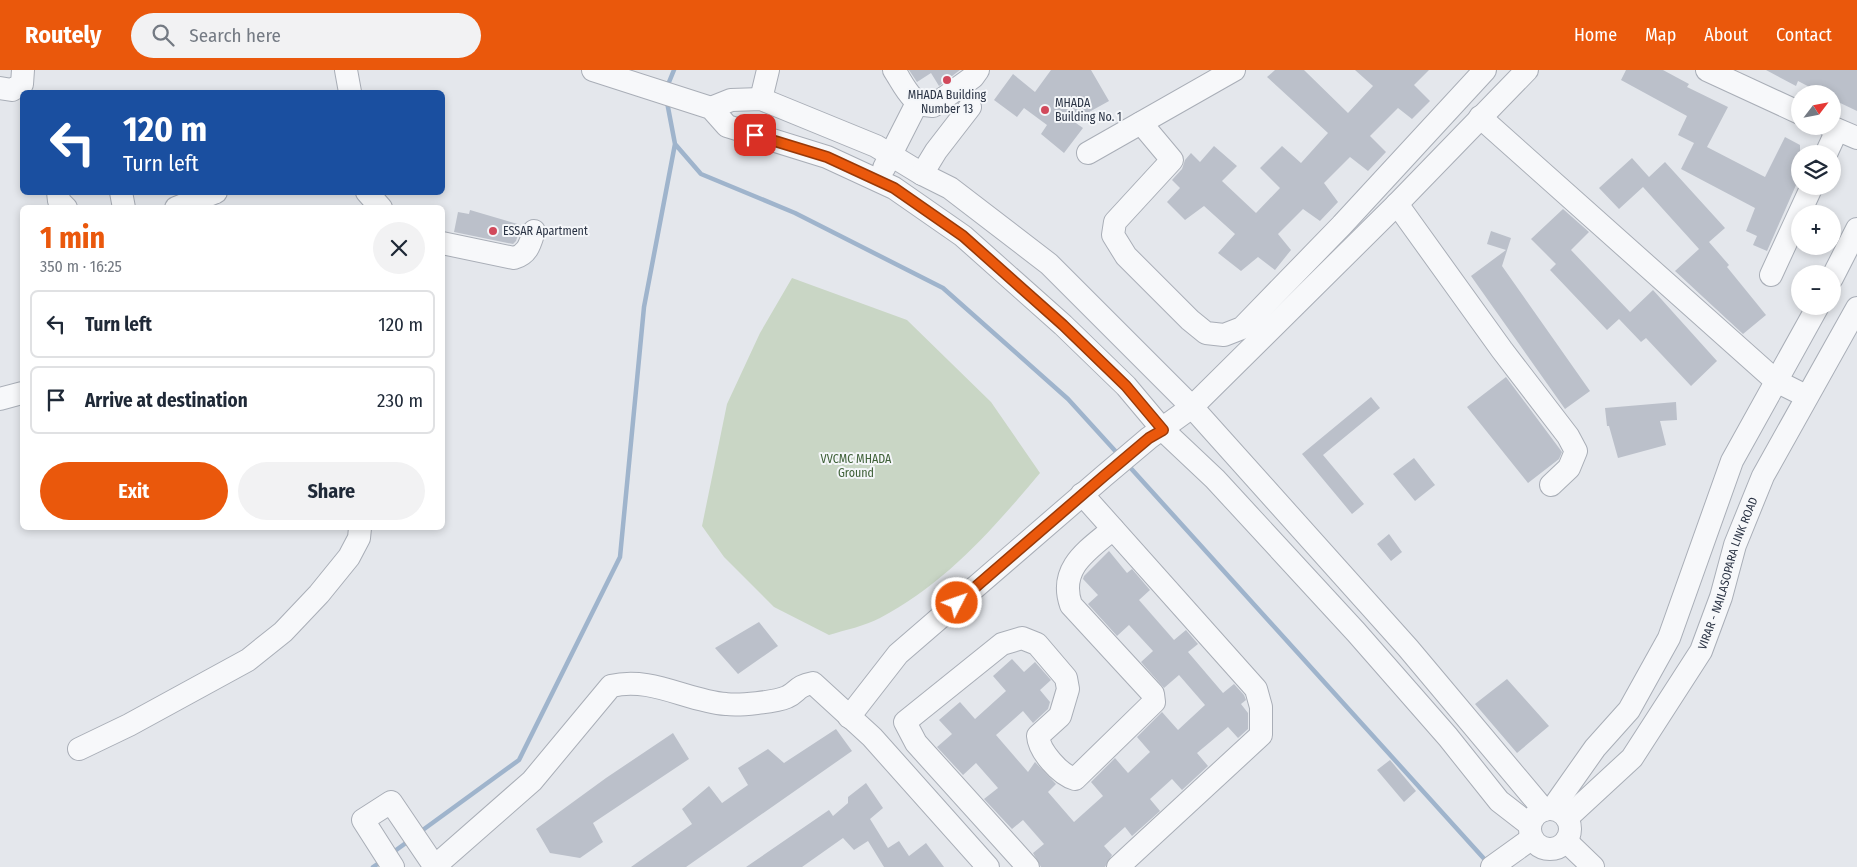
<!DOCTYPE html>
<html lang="en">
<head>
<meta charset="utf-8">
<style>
	:root { --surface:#fff; --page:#f2f2f3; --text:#1f2937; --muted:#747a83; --line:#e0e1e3; --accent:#ea580c }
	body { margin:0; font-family:"Fira Sans Condensed",sans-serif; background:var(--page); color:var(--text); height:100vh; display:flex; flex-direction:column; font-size:19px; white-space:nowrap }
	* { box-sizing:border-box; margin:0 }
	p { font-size:16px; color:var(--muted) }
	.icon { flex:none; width:28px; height:28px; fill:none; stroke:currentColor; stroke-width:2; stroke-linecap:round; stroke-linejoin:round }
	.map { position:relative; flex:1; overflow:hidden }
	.side { position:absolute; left:20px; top:135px; width:425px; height:325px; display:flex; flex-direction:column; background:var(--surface); border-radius:8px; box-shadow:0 2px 8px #0003 }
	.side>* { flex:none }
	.banner { position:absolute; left:20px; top:20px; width:425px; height:105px; border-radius:8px; box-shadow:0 2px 8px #0003; background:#1a4fa0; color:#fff; overflow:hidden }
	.needle { width:32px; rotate:58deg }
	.tools { position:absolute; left:1791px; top:15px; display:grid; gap:10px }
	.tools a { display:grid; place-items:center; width:50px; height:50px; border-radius:50%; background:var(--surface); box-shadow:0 2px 8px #0003; font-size:25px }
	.pin { position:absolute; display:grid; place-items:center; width:42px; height:42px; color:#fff; margin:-21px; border-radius:10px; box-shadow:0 2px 8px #0006 }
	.me { position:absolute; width:55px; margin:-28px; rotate:49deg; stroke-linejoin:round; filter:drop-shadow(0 0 4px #0008) }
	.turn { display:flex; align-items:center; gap:18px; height:105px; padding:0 20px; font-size:22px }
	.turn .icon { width:65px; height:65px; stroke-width:2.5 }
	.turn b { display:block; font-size:35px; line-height:42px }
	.round { display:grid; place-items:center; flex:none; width:52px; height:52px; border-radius:26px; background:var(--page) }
	.summary { display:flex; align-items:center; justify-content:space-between; height:85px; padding:0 20px }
	h1 { font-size:30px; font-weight:700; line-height:38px; color:var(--accent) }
	.action { display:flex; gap:10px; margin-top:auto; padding:10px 20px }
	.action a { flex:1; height:58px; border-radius:30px; background:var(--accent); color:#fff; font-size:20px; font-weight:700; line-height:58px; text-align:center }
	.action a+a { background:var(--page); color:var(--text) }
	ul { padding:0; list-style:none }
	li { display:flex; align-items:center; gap:15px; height:68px; margin:0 10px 8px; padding:0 10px; border:2px solid var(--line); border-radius:8px }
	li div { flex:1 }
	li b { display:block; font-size:19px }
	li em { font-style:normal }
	header { display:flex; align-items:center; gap:30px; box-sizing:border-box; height:70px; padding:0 25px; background:var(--accent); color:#fff }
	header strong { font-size:24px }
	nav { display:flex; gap:28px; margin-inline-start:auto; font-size:18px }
	.search { width:350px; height:45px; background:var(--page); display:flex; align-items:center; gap:12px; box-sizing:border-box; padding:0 18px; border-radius:28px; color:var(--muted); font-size:19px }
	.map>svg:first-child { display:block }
</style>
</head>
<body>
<header>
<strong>Routely</strong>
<div class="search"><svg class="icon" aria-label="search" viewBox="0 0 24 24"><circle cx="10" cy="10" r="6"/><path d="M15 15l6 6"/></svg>Search here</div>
<nav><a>Home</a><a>Map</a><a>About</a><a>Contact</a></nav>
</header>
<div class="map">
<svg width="1857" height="797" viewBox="0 0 1857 797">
	<rect width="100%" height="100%" fill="#e4e7ec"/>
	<!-- green -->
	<path fill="#c9d6c5" d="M792,208L907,250L991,332L1040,403C993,459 945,514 880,548C865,556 845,560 829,565L774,537L724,487L702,456L727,334L760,263Z"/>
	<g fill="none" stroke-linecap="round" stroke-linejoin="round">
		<!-- stream -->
		<path stroke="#9fb4cc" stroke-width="4.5" d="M667,17L674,0
			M667,32L675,74L701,104L795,143L943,218L1068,329L1118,384
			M1127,394L1487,792
			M420,762L519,690L620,487L644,237L675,74
			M392,783L410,770
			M373,797L382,791"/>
	</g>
	<!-- building -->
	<path fill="#bbc0ca" d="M909,0H960L939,16L931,3L917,12Z
		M1051,0H1091L1109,31L1073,51L1083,58L1064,83L1041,64L1047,55L1024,38L1017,47L994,30L1013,4L1035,22Z
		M1275,0H1304L1348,43L1373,16L1355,0H1429L1414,15L1430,31L1412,49L1398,38L1370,66L1386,82L1368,101L1350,87L1324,113L1338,132L1320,151L1303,139L1278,164L1291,180L1275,200L1258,187L1241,201L1218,183L1235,164L1204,136L1185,150L1167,132L1180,118L1172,110L1182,99L1185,90L1191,83L1200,92L1214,76L1237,96L1222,111L1256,143L1280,118L1260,98L1282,76L1301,93L1328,63L1267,7Z
		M1626,0H1663L1689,14L1687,17L1728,37L1707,77L1765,107L1785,67L1800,75V106L1767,181L1753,175L1757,166L1746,161L1755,138L1681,99L1694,73L1678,65L1687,46L1621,10Z
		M1766,0H1857V41L1832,29V24H1823L1798,11L1796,16Z
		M1632,88L1649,107L1665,92L1725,158L1709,172L1729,195L1727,197L1766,245L1743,264L1675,201L1699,179L1643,117L1619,139L1599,118Z
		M1563,139L1589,162L1571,180L1630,242L1653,220L1717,291L1691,316L1646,268L1641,272L1619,249L1607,260L1550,200L1556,194L1531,169Z
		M470,140L521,155L516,171L513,174L454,162L458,142L469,144Z
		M1491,161L1511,168L1502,196L1590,321L1565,339L1471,206L1506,180L1487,174Z
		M1506,307L1562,382L1559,389L1528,413L1467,337Z
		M1371,327L1380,338L1323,385L1364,434L1352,444L1302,384Z
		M1676,332L1677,350L1660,351L1666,375L1618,388L1609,356H1607L1605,338Z
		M1414,388L1435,415L1415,431L1393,404Z
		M1389,464L1402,482L1391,491L1377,474Z
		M1109,481L1127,503L1132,499L1150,520L1139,530L1174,570L1186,560L1198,574L1188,582L1223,623L1234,614L1244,625L1246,630L1241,634L1248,643V659L1238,668L1228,657L1197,683L1208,696L1182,720L1172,709L1150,729L1160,741L1132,766L1125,757L1104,776L1112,785L1105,797H1041L1033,783L1044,774L1023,750L1012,759L984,729L998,718L976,693L963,705L937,677L952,664L939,650L960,632L975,649L1006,621L993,606L1012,589L1024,602L1035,592L1051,610L1040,620L1050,632L1048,639L1033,653L1023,641L996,665L1028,702L1035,692L1056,714L1048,722L1074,752L1103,726L1091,712L1115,688L1128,703L1150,682L1137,667L1162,642L1178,660L1205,635L1179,605L1164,618L1141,592L1153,581L1129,555L1117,566L1088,534L1098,525L1083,509L1084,506Z
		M759,552L778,576L738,604L715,578Z
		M1507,609L1549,656L1517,683L1475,634Z
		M836,659L852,681L686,797H631L692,754L682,739L709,716L722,733L748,715L738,698L768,679L784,693Z
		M673,663L689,689L593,753L603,772L580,788L550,783L536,759L606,708Z
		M1390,690L1416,721L1404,732L1377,700Z
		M866,713L883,738L870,749L888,778L899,771L909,786L926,773L944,797H884L868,771L854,780L843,768L802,797H746L829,740L833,746L848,733V727Z"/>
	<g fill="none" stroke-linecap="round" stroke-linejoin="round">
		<defs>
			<g id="minor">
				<path d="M346,0L350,22"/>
				<path d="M593,0L711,38L727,56L827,87L894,118L963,166L1063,255L1126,316L1163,360L1215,409L1356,562L1448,667L1499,731L1530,755"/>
				<path d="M894,0C904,15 912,37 933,36L973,7L978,0"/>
				<path d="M1707,0L1800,43"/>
				<path d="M0,18L12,20L22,14L23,0"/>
				<path d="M761,29L768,0"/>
				<path d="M711,38L731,30L761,29L876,76L922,104L950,118L1049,194L1192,337L1408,578L1544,740"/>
				<path d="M1480,47L1776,311L1806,326"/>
				<path d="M1141,53L1172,90L1115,152L1113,165L1126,186L1190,250L1206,263L1224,265L1242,258L1342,155L1485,0"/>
				<path d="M1829,56L1857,68"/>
				<path d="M1088,83L1234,0"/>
				<path d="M1826,84L1837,60"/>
				<path d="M884,98L917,33"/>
				<path d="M922,104L936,81L970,37"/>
				<path d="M58,122L59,131L66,138"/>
				<path d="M121,122L124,138"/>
				<path d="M367,122L381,138"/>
				<path d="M1397,134L1502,280L1568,366L1576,381L1569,398L1551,415"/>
				<path d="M176,138L216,122"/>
				<path d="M442,173L514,188C528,184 530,174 534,161"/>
				<path d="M1771,205L1812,116"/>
				<path d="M1832,208L1857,159"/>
				<path d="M0,329L22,323"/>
				<path d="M1082,424L1256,619L1261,637V665L1118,797"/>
				<path d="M849,647L898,584L1104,406L1149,368L1192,337L1397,134L1527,0"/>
				<path d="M79,679L129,655L248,590L283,562L319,524L349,487L359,468L360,458"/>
				<circle cx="1550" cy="759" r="20"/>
				<path d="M1552,739L1595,678L1629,640L1669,568L1732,391L1818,236"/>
				<path id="s1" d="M1567,748L1632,688L1701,581L1721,527L1735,475L1763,406L1857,238"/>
				<path d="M1566,771L1593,797"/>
				<path d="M393,797L363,750L391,732L435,797"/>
				<path d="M434,797L532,711L611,616C651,606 687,631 726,634C739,636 775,632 787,627C798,622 796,616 813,613L872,667L988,797"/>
				<path d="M1028,797L916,673L905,652L1002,574L1022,568L1037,574L1066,608L1068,619L1060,646L1038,666C1039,681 1060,705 1075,709L1154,632L1153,624L1071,535C1058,498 1088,480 1113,459"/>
				<path d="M1492,797L1531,769"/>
			</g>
		</defs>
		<!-- minor casing -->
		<use href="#minor" stroke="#a9aeb7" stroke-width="24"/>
		<!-- minor -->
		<use href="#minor" stroke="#f7f8fa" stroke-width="22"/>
	</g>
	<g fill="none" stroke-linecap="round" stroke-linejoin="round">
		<defs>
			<path id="route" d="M755,65L827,87L894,118L963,166L1063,255L1126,316L1163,360L1149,368L1104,406L957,533"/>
		</defs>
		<!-- route casing -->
		<use href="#route" stroke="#983908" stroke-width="12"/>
		<!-- route -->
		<use href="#route" stroke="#ea580c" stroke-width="9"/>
	</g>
	<!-- markers -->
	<g fill="#d1495b" stroke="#f4f6f9" stroke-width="2">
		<circle cx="947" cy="10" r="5"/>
		<circle cx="1045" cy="40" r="5"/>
		<circle cx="493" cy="161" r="5"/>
	</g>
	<g text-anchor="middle" stroke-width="4" stroke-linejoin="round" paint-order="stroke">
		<!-- poi labels -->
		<g font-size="12" fill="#2b3445" stroke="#f4f6f9" text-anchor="start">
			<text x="947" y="29" text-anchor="middle">MHADA Building<tspan x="947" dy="14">Number 13</tspan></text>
			<text x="1055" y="37">MHADA<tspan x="1055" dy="14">Building No. 1</tspan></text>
			<text x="503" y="165">ESSAR Apartment</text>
		</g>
		<!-- park labels -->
		<g font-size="12" fill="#3f6138" stroke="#f4f6f9">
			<text x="856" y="393">VVCMC MHADA<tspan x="856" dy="14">Ground</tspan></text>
		</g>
		<!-- street labels -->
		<g font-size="12" fill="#2b3445" stroke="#f4f6f9">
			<text dy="4" stroke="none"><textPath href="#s1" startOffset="298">VIRAR - NAILASOPARA LINK ROAD</textPath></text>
		</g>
	</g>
</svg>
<div class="tools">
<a><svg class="needle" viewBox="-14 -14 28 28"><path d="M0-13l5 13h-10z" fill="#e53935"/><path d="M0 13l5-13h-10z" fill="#747a83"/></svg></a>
<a><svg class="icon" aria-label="layers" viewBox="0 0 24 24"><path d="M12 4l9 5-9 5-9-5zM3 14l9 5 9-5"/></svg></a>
<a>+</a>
<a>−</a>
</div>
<div class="pin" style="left:755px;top:65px;background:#d93025"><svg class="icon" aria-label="arrive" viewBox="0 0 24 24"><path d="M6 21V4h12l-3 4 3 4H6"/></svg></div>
<svg class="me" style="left:957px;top:533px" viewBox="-20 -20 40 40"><circle r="17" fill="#ea580c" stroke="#fff" stroke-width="3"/><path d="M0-11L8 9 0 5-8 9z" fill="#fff"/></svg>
<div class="banner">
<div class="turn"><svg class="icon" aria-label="left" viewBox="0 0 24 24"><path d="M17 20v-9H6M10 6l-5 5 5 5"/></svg><div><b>120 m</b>Turn left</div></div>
</div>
<section class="side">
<div class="summary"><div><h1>1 min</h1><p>350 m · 16:25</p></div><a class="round"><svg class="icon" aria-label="close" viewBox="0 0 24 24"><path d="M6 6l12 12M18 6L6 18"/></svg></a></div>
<ul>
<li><svg class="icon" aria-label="left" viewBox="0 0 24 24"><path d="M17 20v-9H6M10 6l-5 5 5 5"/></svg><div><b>Turn left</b></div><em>120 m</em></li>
<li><svg class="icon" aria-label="arrive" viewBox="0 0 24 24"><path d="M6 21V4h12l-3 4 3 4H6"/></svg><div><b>Arrive at destination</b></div><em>230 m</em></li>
</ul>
<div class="action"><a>Exit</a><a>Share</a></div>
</section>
</div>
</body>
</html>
